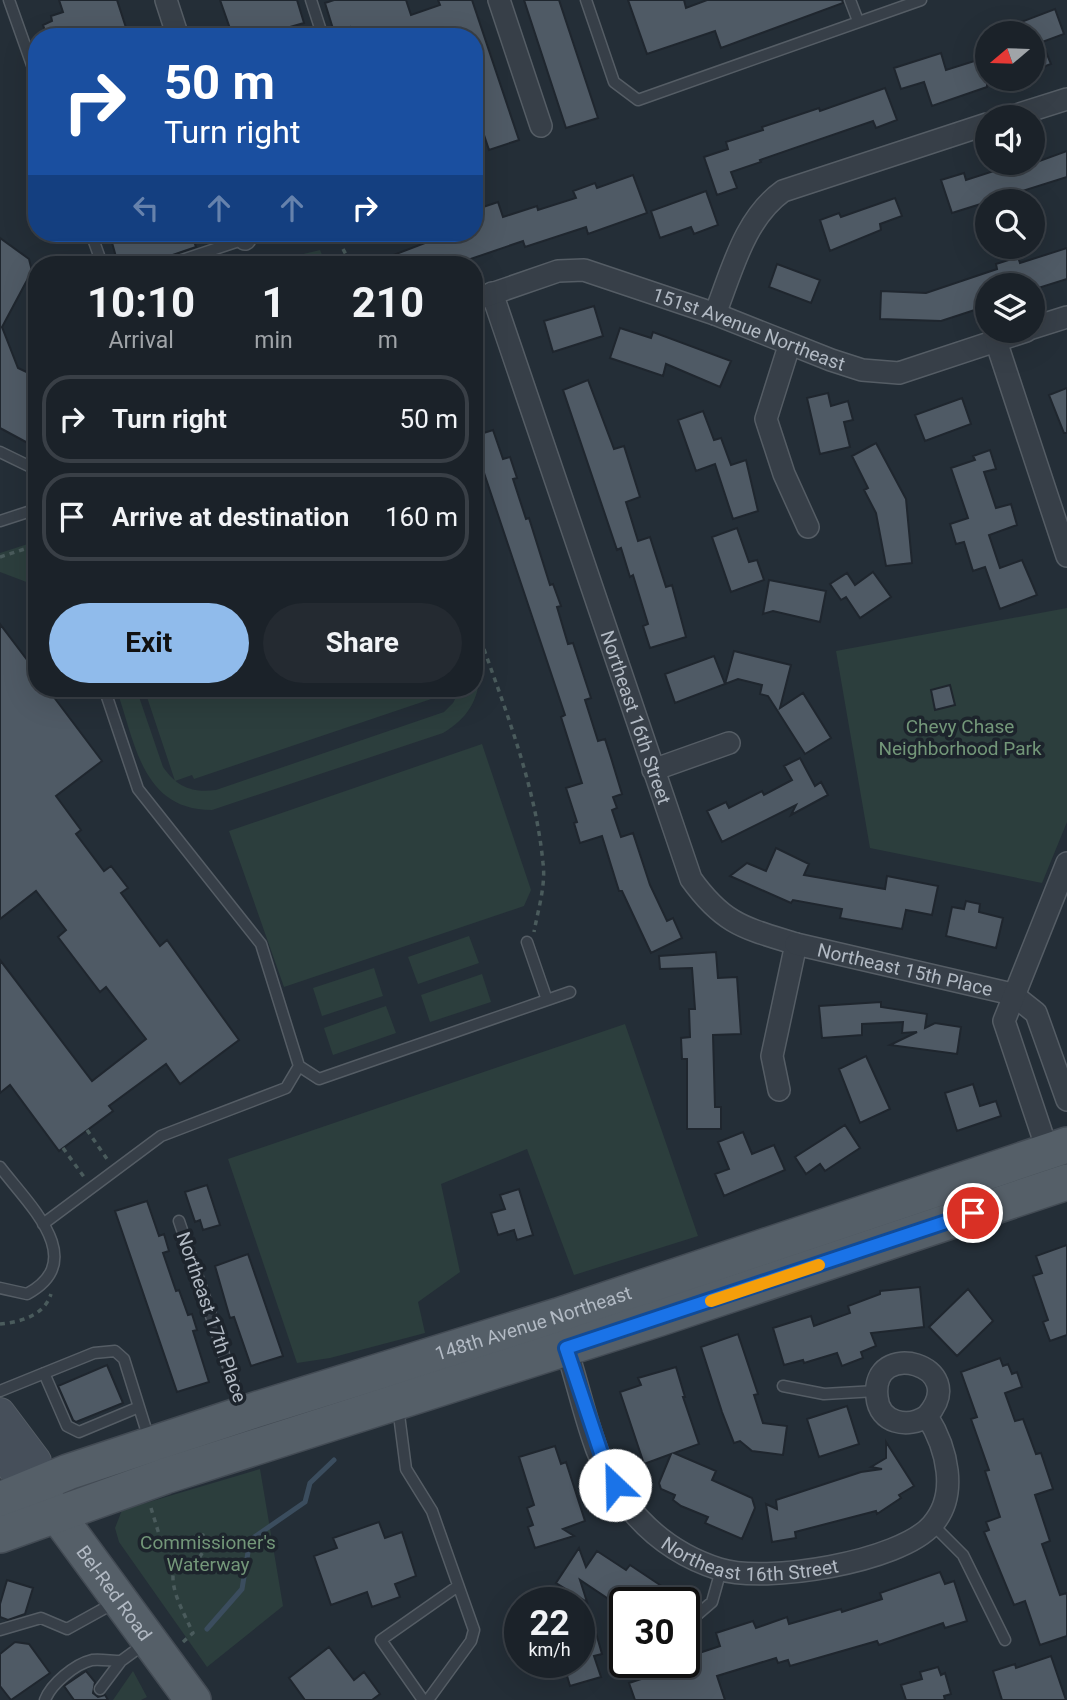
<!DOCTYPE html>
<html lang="en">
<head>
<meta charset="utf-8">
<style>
	:root { --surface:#1b2229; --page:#242a31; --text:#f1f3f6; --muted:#a0a4a8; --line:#393f46; --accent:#90bbeb }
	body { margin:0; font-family:Roboto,sans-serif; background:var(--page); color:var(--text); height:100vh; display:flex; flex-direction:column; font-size:26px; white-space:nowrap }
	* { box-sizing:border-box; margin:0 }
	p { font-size:23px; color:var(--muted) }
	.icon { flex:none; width:38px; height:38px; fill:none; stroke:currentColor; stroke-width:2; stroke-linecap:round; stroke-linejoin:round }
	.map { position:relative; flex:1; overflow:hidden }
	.side { position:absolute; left:28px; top:256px; width:455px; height:441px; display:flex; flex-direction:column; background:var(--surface); border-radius:28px; box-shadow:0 7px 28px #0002,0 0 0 2px var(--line) }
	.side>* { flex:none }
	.top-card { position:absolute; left:28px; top:28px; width:455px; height:214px; border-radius:28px; box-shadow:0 7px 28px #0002,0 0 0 2px var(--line); background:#1a4fa0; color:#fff; overflow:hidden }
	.needle { width:46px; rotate:251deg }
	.buttons { position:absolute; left:975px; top:21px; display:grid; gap:14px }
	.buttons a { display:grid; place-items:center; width:70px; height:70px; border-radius:50%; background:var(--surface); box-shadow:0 7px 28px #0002,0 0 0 2px var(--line); font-size:35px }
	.speed { position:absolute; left:504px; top:1587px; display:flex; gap:14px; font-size:35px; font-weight:700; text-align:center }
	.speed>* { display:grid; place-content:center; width:91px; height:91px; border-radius:50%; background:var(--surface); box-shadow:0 7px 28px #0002,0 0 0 2px var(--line); line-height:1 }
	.speed small { font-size:18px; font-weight:400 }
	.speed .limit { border:4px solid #111; border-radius:10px; background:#fff; color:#111 }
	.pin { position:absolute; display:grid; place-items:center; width:60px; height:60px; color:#fff; margin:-30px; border:4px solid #fff; border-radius:50%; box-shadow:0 2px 7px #0007 }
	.me { position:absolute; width:77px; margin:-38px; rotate:336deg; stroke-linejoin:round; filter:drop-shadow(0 0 5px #0008) }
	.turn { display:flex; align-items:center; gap:24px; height:147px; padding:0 21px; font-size:32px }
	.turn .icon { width:91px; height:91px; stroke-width:2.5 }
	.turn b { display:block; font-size:49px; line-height:60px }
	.lanes { display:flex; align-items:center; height:66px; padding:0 21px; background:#0003; justify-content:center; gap:35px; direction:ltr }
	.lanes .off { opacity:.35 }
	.eta { display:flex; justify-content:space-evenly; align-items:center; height:119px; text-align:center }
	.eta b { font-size:42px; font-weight:700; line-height:49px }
	.primary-button { display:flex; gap:14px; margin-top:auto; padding:14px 21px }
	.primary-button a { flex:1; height:80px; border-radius:42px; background:var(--accent); color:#111; font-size:28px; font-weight:700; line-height:80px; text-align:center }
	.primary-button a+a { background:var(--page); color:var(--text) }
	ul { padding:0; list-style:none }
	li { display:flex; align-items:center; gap:21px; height:88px; margin:0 14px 10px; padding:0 7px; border:4px solid var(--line); border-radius:28px }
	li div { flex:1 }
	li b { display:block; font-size:26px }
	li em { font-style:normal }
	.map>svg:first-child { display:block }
</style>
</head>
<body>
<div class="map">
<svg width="1067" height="1700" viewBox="0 0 1067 1700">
	<rect width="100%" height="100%" fill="#242e37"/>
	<!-- green -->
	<path fill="#2c3e3d" d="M320,250L326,264H262Z
		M37,541V586L0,572V553Z
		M1067,608V822L1042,883L870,848L836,651Z
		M474,644C486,681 478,713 443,733L212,810C141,810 135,741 116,688H136L163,767C177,787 192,793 216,790L444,712L453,703L461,688H474Z
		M144,688H449L445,689L446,694L194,779L192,775L175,781Z
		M482,744L531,890L524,906L284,987L229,831Z
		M469,936L479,963L418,984L408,957Z
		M374,968L383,996L322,1016L313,988Z
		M482,974L491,1002L430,1022L421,995Z
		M386,1006L396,1033L333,1055L324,1028Z
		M625,1024L698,1236L574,1275L527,1149L441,1184L460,1272L418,1302L425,1333L330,1358L297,1363L228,1159Z
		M260,1469L283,1606L207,1667L119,1542L115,1528L122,1510Z
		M133,1671L147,1697L141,1700H113Z"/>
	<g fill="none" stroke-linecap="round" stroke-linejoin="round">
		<!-- stream -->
		<path stroke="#3b4d5e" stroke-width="5" d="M207,1629L242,1589L250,1540L305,1502L310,1483L334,1460"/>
	</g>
	<!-- building -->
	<path fill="#4f5a65" stroke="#1f262e" stroke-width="2" d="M59,0H117L129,37H47L43,25L52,21L51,16L63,12Z
		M220,0H297L304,23L283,29L285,37H233Z
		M334,0H406L411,15L440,5L438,0H472L519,140L489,150L474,105V37H354L350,27L334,32L325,3Z
		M524,0H559L598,118L566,128Z
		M628,0H684L686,8L707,0H842L843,3L721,48L715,31L647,54Z
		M1055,9L1064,34L1042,42L1051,64L1032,71V33L995,32Z
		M941,53L946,70L987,57V87L932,106L924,82L901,89L894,68Z
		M885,88L897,120L876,128L873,121L760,160L761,162L731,172L737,188L717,195L704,157L728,149L726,142L763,130L762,127L819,108L820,111Z
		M1067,151V177L952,213L941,180L964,173L966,180L1019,163H1034Z
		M633,175L647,213L588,234L586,227L525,247L523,241L456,264H370L451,233H474V225L479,224L474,210L498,202L503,217L537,206L538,210L576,198L573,191L595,183L597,188Z
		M706,191L718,225L694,234L691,227L660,238L651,211Z
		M895,198L902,216L880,224L881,230L830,251L820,220L839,213L841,217Z
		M132,233H191L196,247L149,263L147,258L118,264L111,239Z
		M0,238L29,259L32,271L2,327L18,368L37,377V448L0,428Z
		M1067,248V279L1032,290V285H987V306L941,321L880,319L881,291L926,293L997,269L996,264L1018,257L1020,263Z
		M777,264L820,280L811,303L769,287Z
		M594,306L603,336L553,352L544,321Z
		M620,328L651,338L653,332L731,361L720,387L666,364L663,376L610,358Z
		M588,380L614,449L624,446L640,497L626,502L638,541L650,537L666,587L672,585L686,637L650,648L643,626L648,624L633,575L630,577L621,548L617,550L563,390Z
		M1067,388V433H1064L1049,395Z
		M828,393L831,406L848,401L853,420L844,422L850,447L820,454L807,398Z
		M962,398L971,424L925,441L915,415Z
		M703,411L714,440L721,438L731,465L746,460L758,511L733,519L715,464L696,471L678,420Z
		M493,430L503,459L510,457L517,478L513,479L526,519L529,518L550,585L553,584L561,606L557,607L568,644L573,643L591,698L585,700L598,741L605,739L612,761L622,794L613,797L617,808L612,810L621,837L633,833L650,885L667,921L673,918L682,938L651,953L622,891H619L602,836L580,843L574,823L577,822L566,788L582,783L561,717L565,715L479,458L474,459V436Z
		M876,443L906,499L912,563L886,566L876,513L864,490L868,488L852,456Z
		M990,450L996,469L984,472L996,508L1011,504L1017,525L989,535L1000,568L1022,560L1037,595L1000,609L985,567L973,571L964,542L956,544L950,524L968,518L951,468L975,460L973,456Z
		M737,528L749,562L757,560L764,580L731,592L712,537Z
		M873,572L891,597L860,618L846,597L841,600L830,584L847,573L855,585Z
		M769,580L826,591L820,622L773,611L763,614Z
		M0,624L37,673V688H47L102,761L56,796L81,830L76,834L104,871L111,866L128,888L121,893L160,946L167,940L239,1040L180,1084L166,1064L109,1106L113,1111L59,1151L10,1085L0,1093V960L92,1081L146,1039L106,987L100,992L58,937L66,930L36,891L0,919Z
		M734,651L791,665L780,708L803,693L831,738L805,754L768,696L760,694L762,685L738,679L725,684Z
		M714,656L725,684L675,703L665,674Z
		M950,685L955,705L935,710L931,690Z
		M800,758L815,786L821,782L828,795L791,815L796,805L722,842L707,811L726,802L729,808L762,791L764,795L792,780L784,766Z
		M776,848L809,864L804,875L885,889L887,876L938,886L932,915L906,910L902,929L840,918L842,909L793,900L791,903L730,876L747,863L766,871Z
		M966,901L980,904L979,912L1003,918L996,948L946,936L952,907L964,909Z
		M716,952L718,978L737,977L741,1034L713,1035L715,1107H721V1129H687V1059H682L681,1038L690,1037L689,1009H695L692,968L660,969L659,956Z
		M881,1002V1007L927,1014L925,1028L935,1023L961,1027L957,1054L890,1045L917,1032L902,1033L903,1022L862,1024V1035L822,1038L819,1006Z
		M866,1056L890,1109L860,1123L839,1069Z
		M973,1084L980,1106L996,1101L1001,1116L957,1131L945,1093Z
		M845,1125L860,1148L825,1171L820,1164L806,1174L795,1157Z
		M743,1132L752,1154L774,1145L785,1170L724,1196L715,1174L729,1169L718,1142Z
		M207,1185L220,1225L203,1230L200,1220L195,1222L185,1192Z
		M519,1189L533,1235L517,1240L514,1230L498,1235L491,1213L505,1209L500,1195Z
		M147,1201L159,1236L164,1234L169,1251L163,1253L176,1291L179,1290L188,1315L192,1314L197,1330L193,1331L209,1382L177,1392L115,1211Z
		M1067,1245V1335L1050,1341L1043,1322L1048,1320L1033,1276L1042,1273L1036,1256Z
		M248,1254L283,1356L251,1366L234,1317L230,1318L215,1266Z
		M920,1287L924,1327L871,1333L876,1346L861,1352L863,1358L842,1366L837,1353L804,1363L803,1360L784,1365L773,1328L811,1316L814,1326L850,1313L848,1306L880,1294V1291Z
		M968,1289L993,1321L957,1356L929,1327Z
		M738,1334L758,1394L754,1395L763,1423L787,1426L783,1455L752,1451L740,1441L734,1443L722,1412L701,1347Z
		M1000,1358L1003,1366L1008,1364L1012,1374L1017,1372L1022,1387L1005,1393L1015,1421L1023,1419L1036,1454L1041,1453L1053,1489L1035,1495L1050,1541L1042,1544L1060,1595L1067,1593V1636L1040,1645L1025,1601L1014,1605L984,1532L989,1530L986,1522L1000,1517L985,1471L989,1470L971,1419L977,1417L961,1372Z
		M107,1365L123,1403L76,1422L73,1420L58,1386Z
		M676,1367L685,1397H683L699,1444L674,1453L716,1471L712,1480L752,1498L755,1508L742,1539L705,1523L708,1517L681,1506L673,1500L675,1495L661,1489L659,1483L671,1454L644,1464L620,1392L641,1385L638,1378Z
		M847,1406L859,1444L819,1457L807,1419Z
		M886,1442L914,1486L899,1495L901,1498L877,1514L876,1511L795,1532L796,1538L772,1542L766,1504L777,1509L776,1500L861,1472L882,1469L871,1467L886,1458Z
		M555,1446L561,1464L566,1462L585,1521L563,1529L574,1536L535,1548L528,1527L533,1525L527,1508L534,1505L519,1457Z
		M379,1522L385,1538L402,1532L416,1576L395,1584L400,1597L372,1607L367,1592L331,1605L314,1556L337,1548L333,1538Z
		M579,1548L586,1567L597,1551L626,1570L630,1565L687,1603H625V1610L580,1580L587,1602L556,1583Z
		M940,1572L945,1584L954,1581L967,1621L945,1628L943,1623L879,1645L877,1641L790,1666L788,1660L778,1663L776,1658L717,1676L725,1700H635L629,1683L674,1668L672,1662H684V1658L720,1646L716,1633L753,1621L756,1628L787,1617L789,1624L841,1609L842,1612L882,1599L880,1593Z
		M7,1580L33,1588L25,1614L8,1620L0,1617V1604Z
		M583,1618L584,1621L592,1619L602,1654L594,1656L601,1677L570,1686L563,1662H579V1619Z
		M15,1642L29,1644L50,1673L11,1700L0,1686V1654Z
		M329,1647L354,1680L364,1672L380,1694L372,1700H305L289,1678Z
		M1051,1656L1066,1700H1002L993,1671L1015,1664L1016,1668Z
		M938,1667L941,1675L945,1673L951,1694L944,1696L945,1700H906L901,1685L922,1679L920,1672Z
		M86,1671L95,1682L93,1693L98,1697L105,1695L108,1700H74L64,1686Z"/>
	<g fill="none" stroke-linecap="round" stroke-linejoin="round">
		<defs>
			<path id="lane" d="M9,0L37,79
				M311,0L323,37
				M586,0L614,82L638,100L921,0
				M850,0L858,21
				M91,233L102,264
				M170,264L263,233
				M0,452L37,470
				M0,521L37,509
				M104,688L138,789L261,944L299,1066L319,1079L547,1000L527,942
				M547,1000L570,992
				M0,1167C28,1204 90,1260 27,1294L0,1288
				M179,1221L242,1408
				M43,1224L161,1136L286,1088L299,1066
				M44,1373L67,1426L79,1432L139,1407
				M783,1386L824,1394L876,1391
				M0,1391L94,1353L115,1351L124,1359L149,1439
				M398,1407L406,1469L432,1511L474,1630L471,1641L428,1700
				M933,1525L963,1555L1005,1640
				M684,1626L712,1602L721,1570
				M0,1630L41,1618L67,1629L114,1603
				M121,1661L147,1642
				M45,1700C51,1684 75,1664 92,1660C101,1659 112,1661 121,1661L100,1689
				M423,1700L381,1640L458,1586"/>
			<g id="street">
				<path d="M166,0L178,37"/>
				<path d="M499,0L541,126"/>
				<path d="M1010,117L1067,99"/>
				<path d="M243,233L245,239"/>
				<path id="s1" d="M492,293L691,879C724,925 745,928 796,944L772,1056L779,1090"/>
				<path id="s2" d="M474,300L558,271L584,270L715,314L831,360L862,370L899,373L1026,331"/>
				<path d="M715,314C732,271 744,219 783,191L987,124"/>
				<path d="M1032,328L1067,317"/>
				<path d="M996,341L1067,556"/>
				<path d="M789,346L766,419L784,474L808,527"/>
				<path d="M653,770L729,743"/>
				<path id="s3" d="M796,944L1012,994L1036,1013L1067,1100"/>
				<path d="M1048,1152L1004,1021L1067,863"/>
				<path id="s4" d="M566,1348C583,1398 592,1460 625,1502C649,1534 681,1557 719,1569C765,1584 900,1562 932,1525C959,1495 947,1448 927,1416C972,1365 870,1337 877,1397C879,1423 908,1429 927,1416"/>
			</g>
			<path id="secondary" d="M0,1413L36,1461L35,1486
				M0,1451L14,1470L35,1486"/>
			<g id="primary">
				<path id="s5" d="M44,1497L193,1700"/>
				<path id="s6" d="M0,1500L68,1472L255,1410L558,1316L1067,1145"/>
				<path d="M0,1535L165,1476L660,1318L1067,1182"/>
			</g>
		</defs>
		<!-- lane casing -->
		<use href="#lane" stroke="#555d65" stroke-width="13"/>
		<!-- street casing -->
		<use href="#street" stroke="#555d65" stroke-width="24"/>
		<!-- secondary casing -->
		<use href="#secondary" stroke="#555d65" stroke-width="32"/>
		<!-- primary casing -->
		<use href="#primary" stroke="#434b54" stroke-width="38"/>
		<!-- path -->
		<path stroke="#4a5b5c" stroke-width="3.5" stroke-dasharray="5 5" stroke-linecap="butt" d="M343,249L351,264
			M0,557L37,545
			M474,621C501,699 535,780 543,863C546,885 538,910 534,932
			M87,1130L107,1159
			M63,1148L84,1177
			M0,1324C20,1322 44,1316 51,1294
			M151,1508L162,1544L185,1540
			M183,1642L193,1633C176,1596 162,1578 185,1540L203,1535L204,1550L191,1571"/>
		<!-- lane -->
		<use href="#lane" stroke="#373f48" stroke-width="10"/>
		<!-- street -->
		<use href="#street" stroke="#373f48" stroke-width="21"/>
		<!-- secondary -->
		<use href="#secondary" stroke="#464f5a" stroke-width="30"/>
		<!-- primary -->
		<use href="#primary" stroke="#555f68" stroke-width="35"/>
	</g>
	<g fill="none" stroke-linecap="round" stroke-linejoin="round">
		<defs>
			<path id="route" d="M615,1485L606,1468L566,1348L973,1213"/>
		</defs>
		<!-- route casing -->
		<use href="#route" stroke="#114b97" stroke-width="18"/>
		<!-- route -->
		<use href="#route" stroke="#1a73e8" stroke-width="12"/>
		<!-- slow -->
		<path stroke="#f59e0b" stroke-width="12" d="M711,1301L819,1265"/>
	</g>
	<g text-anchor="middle" stroke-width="7" stroke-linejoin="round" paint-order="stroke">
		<!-- street labels -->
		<g font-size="19" fill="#b2bac4" stroke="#1d242c">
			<text dy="7" stroke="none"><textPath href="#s2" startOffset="290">151st Avenue Northeast</textPath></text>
			<text dy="7" stroke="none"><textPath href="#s1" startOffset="448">Northeast 16th Street</textPath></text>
			<text dy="7" stroke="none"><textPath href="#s3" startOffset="112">Northeast 15th Place</textPath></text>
			<text transform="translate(212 1317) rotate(71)" y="7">Northeast 17th Place</text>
			<text dy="7" stroke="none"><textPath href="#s6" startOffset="562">148th Avenue Northeast</textPath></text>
			<text dy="7" stroke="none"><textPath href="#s4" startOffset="312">Northeast 16th Street</textPath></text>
			<text dy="7" stroke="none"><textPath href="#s5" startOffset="119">Bel-Red Road</textPath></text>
		</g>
		<!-- park labels -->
		<g font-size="19" fill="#739779" stroke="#1d242c">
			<text x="960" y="733">Chevy Chase<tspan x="960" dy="22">Neighborhood Park</tspan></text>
			<text x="208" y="1549">Commissioner's<tspan x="208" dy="22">Waterway</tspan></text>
		</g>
	</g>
</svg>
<div class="buttons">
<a><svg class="needle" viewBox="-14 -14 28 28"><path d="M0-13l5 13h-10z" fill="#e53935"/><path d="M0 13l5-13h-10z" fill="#a0a4a8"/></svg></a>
<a><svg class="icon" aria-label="sound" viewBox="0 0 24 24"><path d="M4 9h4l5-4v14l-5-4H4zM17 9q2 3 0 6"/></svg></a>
<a><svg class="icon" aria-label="search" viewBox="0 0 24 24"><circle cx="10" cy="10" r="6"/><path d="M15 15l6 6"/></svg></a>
<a><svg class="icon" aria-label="layers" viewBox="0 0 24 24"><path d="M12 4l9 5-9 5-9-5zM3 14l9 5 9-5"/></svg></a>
</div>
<div class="speed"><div>22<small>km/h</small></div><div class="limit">30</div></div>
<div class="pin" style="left:973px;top:1213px;background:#d93025"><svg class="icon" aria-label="arrive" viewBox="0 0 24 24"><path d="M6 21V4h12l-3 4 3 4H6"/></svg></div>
<svg class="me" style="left:615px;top:1485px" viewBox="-20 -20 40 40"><circle r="19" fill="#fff"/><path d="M0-13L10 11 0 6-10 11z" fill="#1a73e8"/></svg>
<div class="top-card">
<div class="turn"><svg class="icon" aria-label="right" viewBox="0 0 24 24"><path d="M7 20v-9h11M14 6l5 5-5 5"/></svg><div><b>50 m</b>Turn right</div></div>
<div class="lanes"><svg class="icon off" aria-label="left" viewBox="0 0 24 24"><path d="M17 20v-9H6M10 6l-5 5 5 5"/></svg><svg class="icon off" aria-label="ahead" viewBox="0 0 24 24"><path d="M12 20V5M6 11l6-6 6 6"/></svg><svg class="icon off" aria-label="ahead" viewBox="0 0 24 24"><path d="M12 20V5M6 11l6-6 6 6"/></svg><svg class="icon" aria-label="right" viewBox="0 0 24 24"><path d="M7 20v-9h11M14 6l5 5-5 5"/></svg></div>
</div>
<section class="side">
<div class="eta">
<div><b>10:10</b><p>Arrival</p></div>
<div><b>1</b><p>min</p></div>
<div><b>210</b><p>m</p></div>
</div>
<ul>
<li><svg class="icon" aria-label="right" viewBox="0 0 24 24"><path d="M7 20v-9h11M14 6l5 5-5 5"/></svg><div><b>Turn right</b></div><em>50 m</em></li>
<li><svg class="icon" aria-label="arrive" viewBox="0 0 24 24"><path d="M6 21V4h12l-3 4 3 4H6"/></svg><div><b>Arrive at destination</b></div><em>160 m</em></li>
</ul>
<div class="primary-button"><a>Exit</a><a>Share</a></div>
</section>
</div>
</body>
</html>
